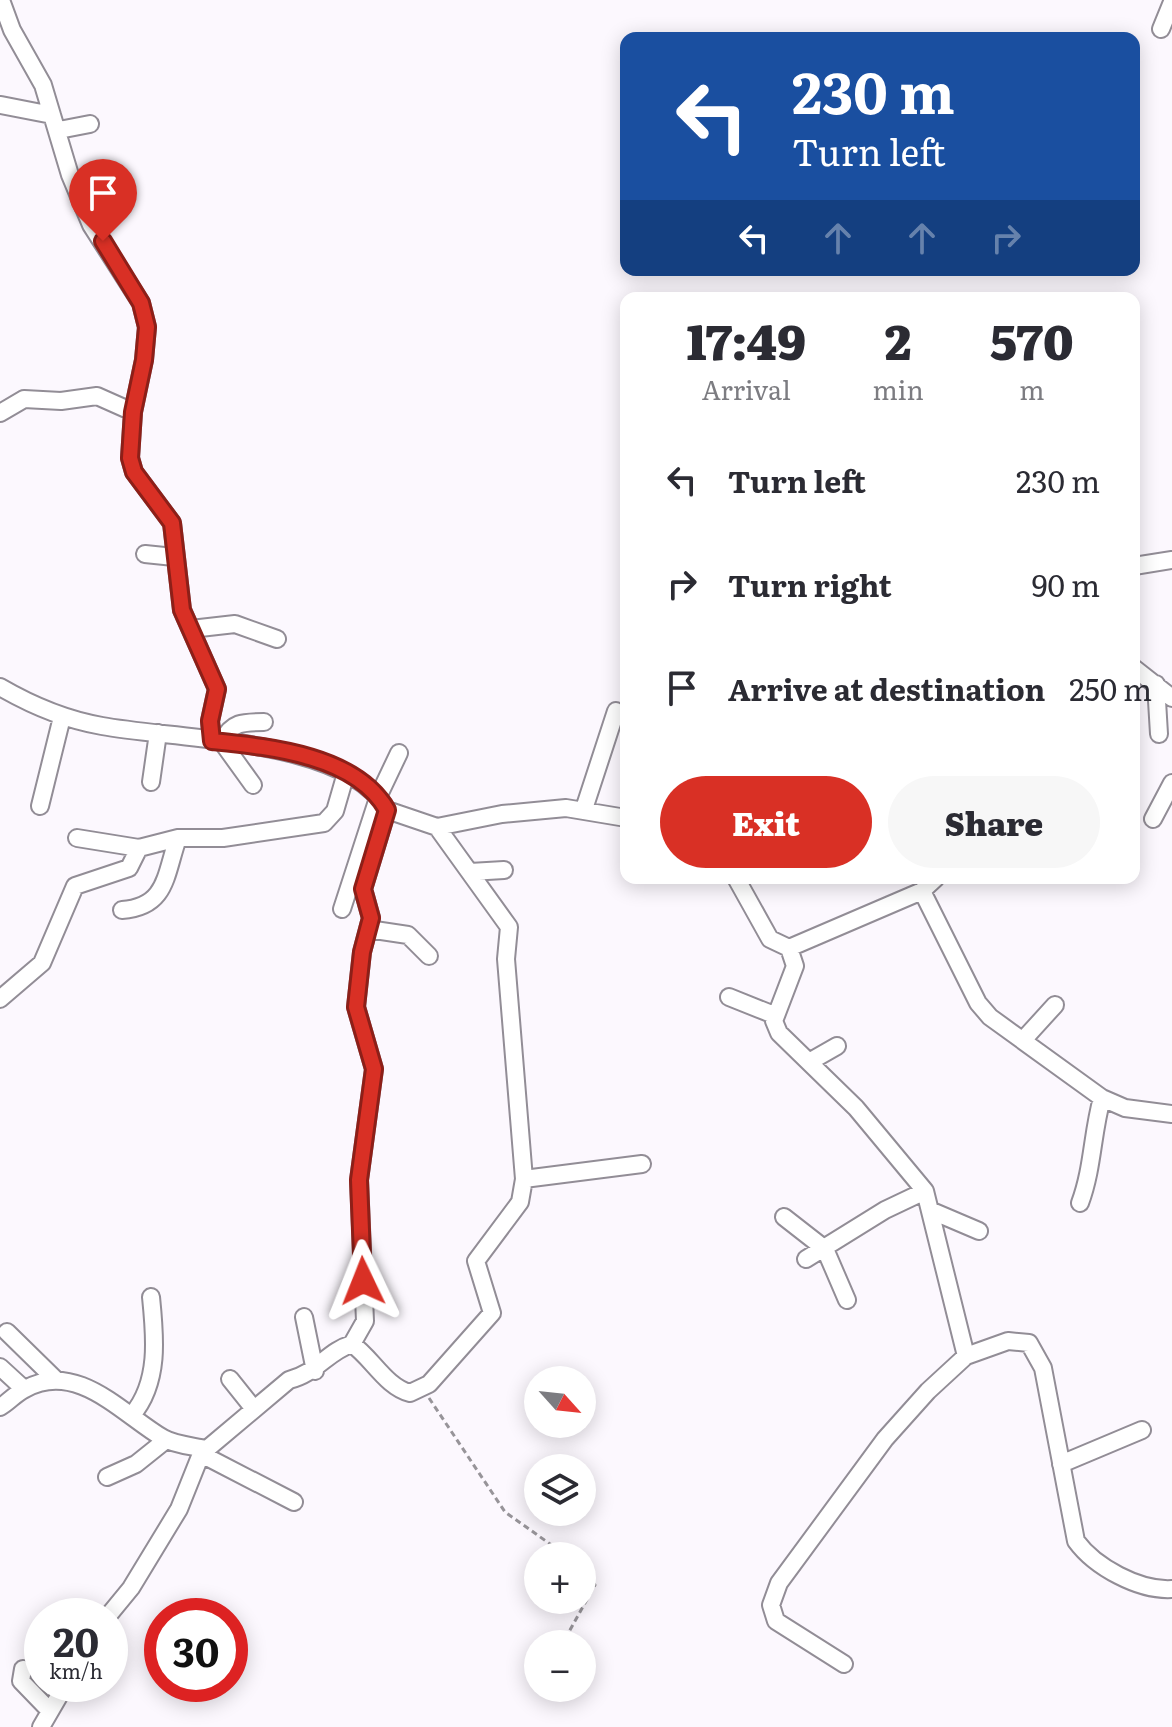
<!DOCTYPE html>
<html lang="en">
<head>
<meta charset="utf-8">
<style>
	:root { --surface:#fff; --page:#f7f7f7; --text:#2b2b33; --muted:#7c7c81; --accent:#d93025 }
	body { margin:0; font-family:Literata,serif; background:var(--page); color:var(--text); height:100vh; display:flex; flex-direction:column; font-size:30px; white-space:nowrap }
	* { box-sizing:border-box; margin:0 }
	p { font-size:26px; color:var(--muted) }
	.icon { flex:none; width:44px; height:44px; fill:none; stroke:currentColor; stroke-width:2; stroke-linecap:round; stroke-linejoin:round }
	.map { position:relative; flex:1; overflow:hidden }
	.drawer { position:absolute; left:620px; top:292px; width:520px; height:592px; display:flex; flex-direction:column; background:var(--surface); border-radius:16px; box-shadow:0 4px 20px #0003 }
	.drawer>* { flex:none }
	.guide { position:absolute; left:620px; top:32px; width:520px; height:244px; border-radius:16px; box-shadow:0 4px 20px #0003; background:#1a4fa0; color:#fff; overflow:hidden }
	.needle { width:52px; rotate:117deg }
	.controls { position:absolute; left:524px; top:1366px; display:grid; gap:16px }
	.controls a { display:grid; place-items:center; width:72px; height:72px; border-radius:50%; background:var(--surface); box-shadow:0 4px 20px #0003; font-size:40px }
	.speed { position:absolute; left:24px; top:1598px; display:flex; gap:16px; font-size:40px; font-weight:700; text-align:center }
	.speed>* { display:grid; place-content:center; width:104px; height:104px; border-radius:50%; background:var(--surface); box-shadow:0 4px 20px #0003; line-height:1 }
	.speed small { font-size:20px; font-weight:400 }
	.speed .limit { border:12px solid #d22; background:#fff; color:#111 }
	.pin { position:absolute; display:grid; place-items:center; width:68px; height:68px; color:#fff; margin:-82px -34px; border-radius:50% 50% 50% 0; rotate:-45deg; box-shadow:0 0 8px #0007 }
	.pin .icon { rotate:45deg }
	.me { position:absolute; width:88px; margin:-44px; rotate:358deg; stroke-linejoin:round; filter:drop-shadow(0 0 6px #0008) }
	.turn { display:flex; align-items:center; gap:28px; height:168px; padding:0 40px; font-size:36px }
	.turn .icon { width:104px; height:104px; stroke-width:2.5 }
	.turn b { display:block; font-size:56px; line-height:68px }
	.lanes { display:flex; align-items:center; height:76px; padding:0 40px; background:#0003; justify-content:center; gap:40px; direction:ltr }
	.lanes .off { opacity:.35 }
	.eta { display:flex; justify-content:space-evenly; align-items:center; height:136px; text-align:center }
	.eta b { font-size:48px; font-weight:800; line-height:56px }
	.button { display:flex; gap:16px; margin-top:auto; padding:16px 40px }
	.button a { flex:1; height:92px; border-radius:48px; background:var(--accent); color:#fff; font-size:32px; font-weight:800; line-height:92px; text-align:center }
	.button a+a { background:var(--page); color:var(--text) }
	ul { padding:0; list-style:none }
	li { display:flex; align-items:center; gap:24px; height:104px; padding:0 40px }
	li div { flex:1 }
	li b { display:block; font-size:30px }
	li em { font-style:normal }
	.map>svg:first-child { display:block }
</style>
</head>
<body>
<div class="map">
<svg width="1172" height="1727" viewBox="0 0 1172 1727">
	<rect width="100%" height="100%" fill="#fcf8fe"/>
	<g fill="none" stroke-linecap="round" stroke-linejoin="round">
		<defs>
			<path id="minor" d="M1,0L12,30L43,85L70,175L91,225L141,303L147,327L144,360L133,412L130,458L134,472L172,523L182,610L217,689L210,721L212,741
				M1161,29L1172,2
				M1,105L52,115
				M59,130L90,124
				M0,413L24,399L61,401L97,396L133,412
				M145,554L174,557
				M1134,566L1172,560
				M191,629L235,624L277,639
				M1134,668L1172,698
				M1156,684L1159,734
				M0,687C31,705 67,720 102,726C177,740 347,738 387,810L437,827L502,814L566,808L626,818
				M151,782L158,733
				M253,785L222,742C231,722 243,722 264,722
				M40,806L62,717
				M584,809L616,711
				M1153,819L1172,783
				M77,838L139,848
				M470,872L504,870
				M736,878L770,939L789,948L922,891L936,878
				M922,891L978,1003L990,1017L1102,1098L1125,1108L1172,1114
				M342,909L379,795L399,753
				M122,910C167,907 165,875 178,838
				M368,929L408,935L429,956
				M789,948L795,966L774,1021L779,1033L856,1108L925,1191L966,1356
				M729,997L774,1015
				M0,999L42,963L75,886L129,868L139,848L178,838H223L324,823L335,811L346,773
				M1024,1039L1055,1005
				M809,1062L837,1046
				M524,1179L642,1164
				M1080,1203C1093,1168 1092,1134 1102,1098
				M932,1211L979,1231
				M784,1217L825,1249L847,1300
				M806,1259L885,1210L925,1191
				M304,1317L315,1371
				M7,1332L56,1380
				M352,1344L365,1321L359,1180L374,1069L356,1007L362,952L371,918L363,889L387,810
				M0,1367L24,1389
				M230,1379L254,1409
				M0,1407C9,1402 16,1393 25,1389C77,1360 122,1414 163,1438C175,1445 192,1446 206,1449
				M132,1415C160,1382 155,1336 151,1297
				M201,1454L294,1502
				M1061,1464L1142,1430
				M107,1477L136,1464L166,1440
				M108,1616L131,1588L179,1509L201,1454L289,1380C317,1373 328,1351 352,1344C372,1358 386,1387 410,1393L429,1384L492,1313L476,1261L520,1202L524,1179L506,959L509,927L437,827
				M844,1664L776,1621L771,1605L779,1583L885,1439L928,1391L966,1356L1008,1341L1029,1343L1043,1368L1076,1541C1095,1567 1139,1591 1172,1589
				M23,1669L21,1681L50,1711
				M41,1727L66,1684"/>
		</defs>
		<!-- minor casing -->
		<use href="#minor" stroke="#928d96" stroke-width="20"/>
		<!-- path -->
		<path stroke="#979499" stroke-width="3" stroke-dasharray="6 4" stroke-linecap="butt" d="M429,1398L505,1512L567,1556
			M565,1639L595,1585L582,1570"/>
		<!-- minor -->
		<use href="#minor" stroke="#fff" stroke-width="16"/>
	</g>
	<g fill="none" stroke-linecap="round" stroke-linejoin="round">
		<defs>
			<path id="route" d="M103,241L141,303L147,327L144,360L133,412L130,458L134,472L172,523L182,610L217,689L210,721L212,741C270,747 356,755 387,810L363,889L371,918L362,952L356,1007L374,1069L359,1180L363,1281"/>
		</defs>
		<!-- route casing -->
		<use href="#route" stroke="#8d1f18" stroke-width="20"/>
		<!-- route -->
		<use href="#route" stroke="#d93025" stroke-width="14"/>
	</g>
</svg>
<div class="controls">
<a><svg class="needle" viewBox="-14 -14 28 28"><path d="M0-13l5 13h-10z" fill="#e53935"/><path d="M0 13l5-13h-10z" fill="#7c7c81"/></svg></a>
<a><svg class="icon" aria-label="layers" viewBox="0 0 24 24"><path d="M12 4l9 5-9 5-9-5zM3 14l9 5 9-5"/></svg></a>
<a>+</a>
<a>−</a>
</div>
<div class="speed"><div>20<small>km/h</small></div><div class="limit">30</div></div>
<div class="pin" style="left:103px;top:241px;background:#d93025"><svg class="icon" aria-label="arrive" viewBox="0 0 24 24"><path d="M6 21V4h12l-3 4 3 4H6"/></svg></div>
<svg class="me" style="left:363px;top:1281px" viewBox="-20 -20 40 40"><path d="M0-17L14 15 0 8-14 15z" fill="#d93025" stroke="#fff" stroke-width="4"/></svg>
<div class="guide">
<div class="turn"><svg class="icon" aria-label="left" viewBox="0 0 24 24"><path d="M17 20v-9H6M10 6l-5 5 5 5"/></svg><div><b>230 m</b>Turn left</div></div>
<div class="lanes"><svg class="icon" aria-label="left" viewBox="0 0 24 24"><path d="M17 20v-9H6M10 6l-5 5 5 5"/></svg><svg class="icon off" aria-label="ahead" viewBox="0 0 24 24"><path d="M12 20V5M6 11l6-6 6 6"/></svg><svg class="icon off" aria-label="ahead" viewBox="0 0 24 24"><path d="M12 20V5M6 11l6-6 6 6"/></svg><svg class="icon off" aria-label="right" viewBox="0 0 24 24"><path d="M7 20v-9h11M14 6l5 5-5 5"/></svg></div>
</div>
<section class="drawer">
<div class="eta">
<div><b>17:49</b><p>Arrival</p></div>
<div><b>2</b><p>min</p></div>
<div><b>570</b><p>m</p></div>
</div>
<ul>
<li><svg class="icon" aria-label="left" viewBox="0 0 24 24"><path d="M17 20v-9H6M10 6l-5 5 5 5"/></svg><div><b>Turn left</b></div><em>230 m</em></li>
<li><svg class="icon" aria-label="right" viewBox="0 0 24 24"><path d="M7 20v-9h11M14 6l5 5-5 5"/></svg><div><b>Turn right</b></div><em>90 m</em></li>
<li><svg class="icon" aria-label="arrive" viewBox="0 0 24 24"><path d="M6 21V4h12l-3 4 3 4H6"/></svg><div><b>Arrive at destination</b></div><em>250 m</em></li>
</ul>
<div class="button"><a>Exit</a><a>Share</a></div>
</section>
</div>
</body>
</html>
